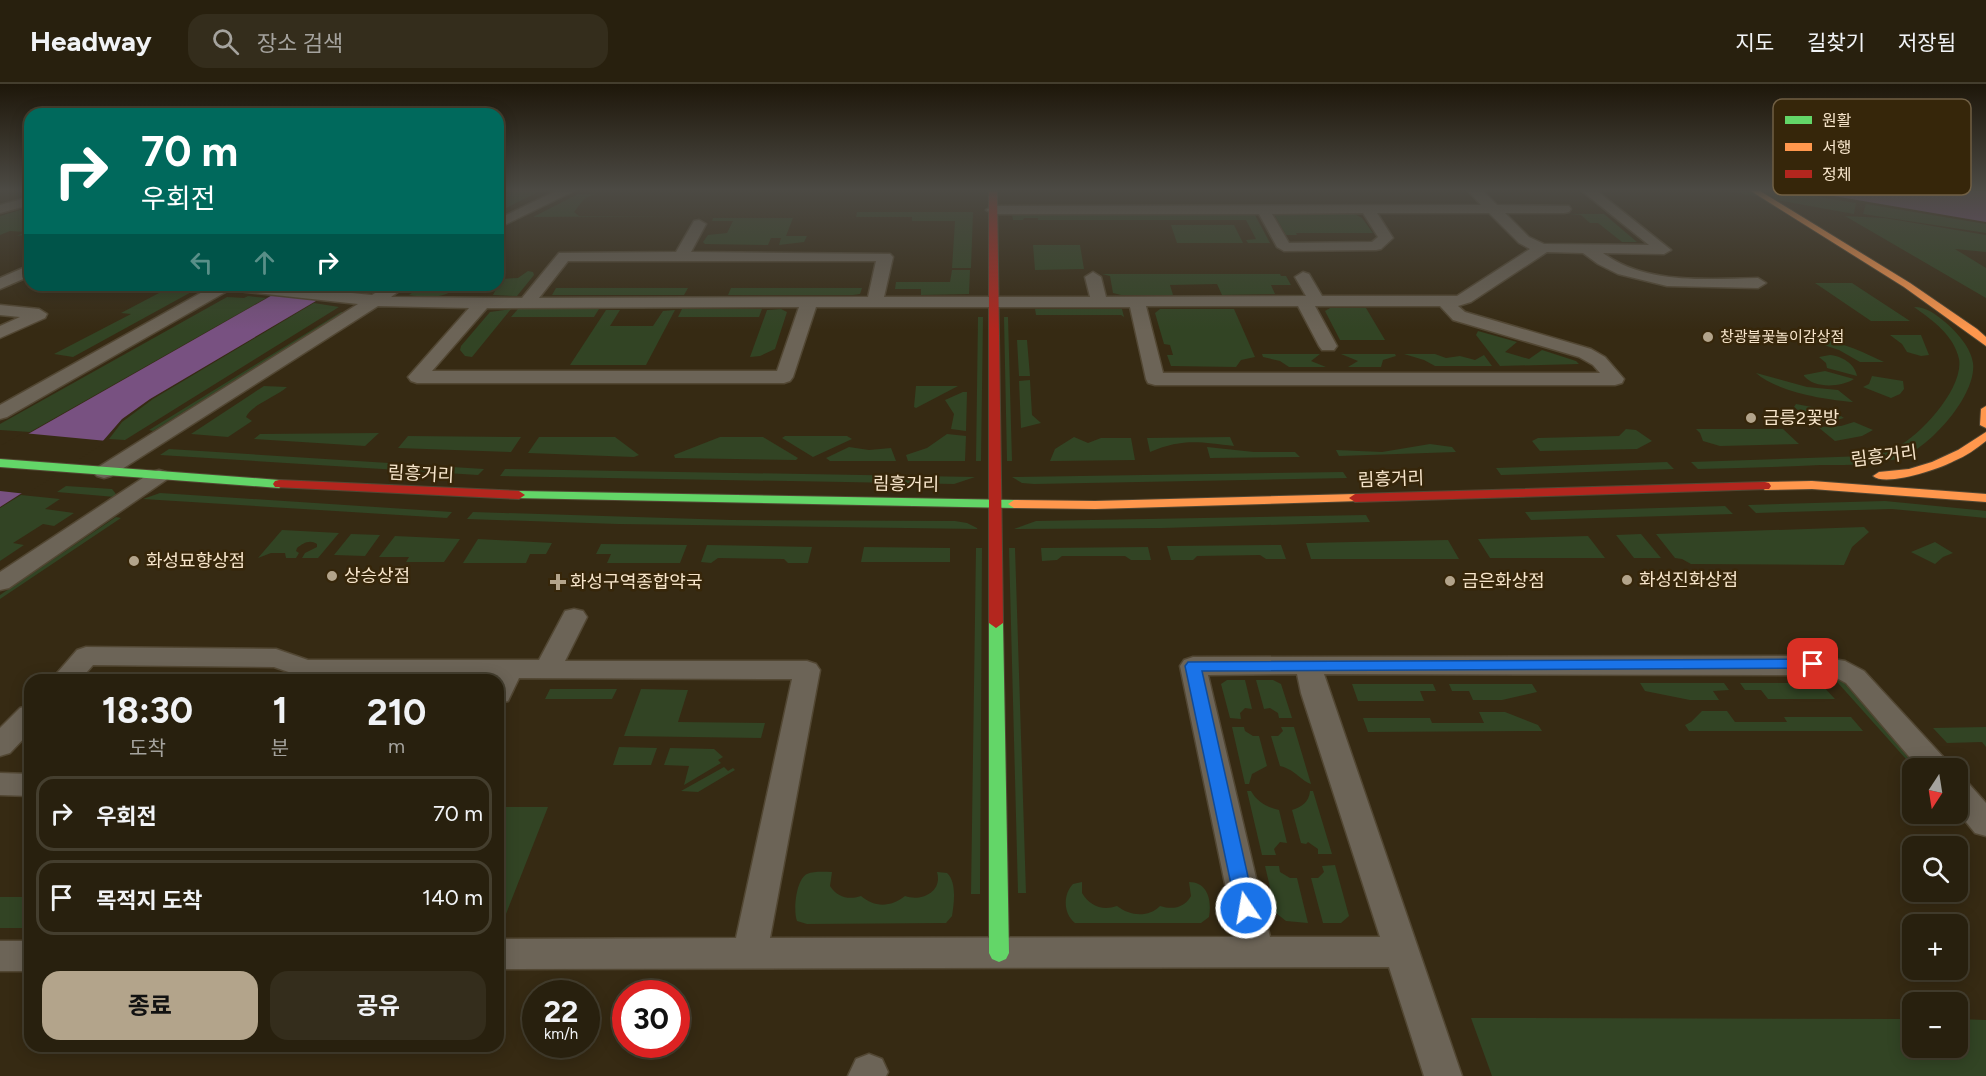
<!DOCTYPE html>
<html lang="ko">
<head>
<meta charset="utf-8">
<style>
	:root { --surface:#28200e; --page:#342d1c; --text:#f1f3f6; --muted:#a5a39e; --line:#443e2e; --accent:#b3a48b }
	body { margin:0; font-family:Figtree,"Noto Sans KR",sans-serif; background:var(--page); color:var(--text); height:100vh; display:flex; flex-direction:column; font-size:22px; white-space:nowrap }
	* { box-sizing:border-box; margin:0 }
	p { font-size:20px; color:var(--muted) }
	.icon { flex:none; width:33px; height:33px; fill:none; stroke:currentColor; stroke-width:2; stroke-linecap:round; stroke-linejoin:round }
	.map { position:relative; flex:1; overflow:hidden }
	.sheet { position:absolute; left:24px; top:590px; width:480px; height:378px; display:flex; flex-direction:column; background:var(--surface); border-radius:18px; box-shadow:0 3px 15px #0003,0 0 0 2px var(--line) }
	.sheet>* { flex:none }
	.top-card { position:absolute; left:24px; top:24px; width:480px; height:183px; border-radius:18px; box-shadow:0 3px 15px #0003,0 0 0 2px var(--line); background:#00695c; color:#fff; overflow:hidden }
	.needle { width:39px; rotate:192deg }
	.controls { position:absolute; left:1902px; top:674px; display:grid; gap:12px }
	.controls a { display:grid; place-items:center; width:66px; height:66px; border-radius:12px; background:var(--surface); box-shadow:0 3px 15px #0003,0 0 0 2px var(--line); font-size:30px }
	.speed { position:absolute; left:522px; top:896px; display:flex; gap:12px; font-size:30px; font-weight:700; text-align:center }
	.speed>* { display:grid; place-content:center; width:78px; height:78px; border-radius:50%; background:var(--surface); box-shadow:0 3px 15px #0003,0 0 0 2px var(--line); line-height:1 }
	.speed small { font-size:15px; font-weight:400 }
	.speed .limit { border:9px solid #d22; background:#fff; color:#111 }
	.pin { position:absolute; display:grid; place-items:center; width:51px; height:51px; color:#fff; margin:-26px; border-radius:12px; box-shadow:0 3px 9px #0006 }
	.me { position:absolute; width:66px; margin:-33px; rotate:348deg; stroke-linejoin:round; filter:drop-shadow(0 0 4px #0008) }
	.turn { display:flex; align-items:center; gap:21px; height:126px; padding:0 18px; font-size:27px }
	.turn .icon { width:78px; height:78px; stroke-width:2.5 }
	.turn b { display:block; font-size:42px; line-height:51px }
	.lanes { display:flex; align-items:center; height:57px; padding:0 18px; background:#0003; justify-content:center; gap:30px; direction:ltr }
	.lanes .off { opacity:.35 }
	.eta { display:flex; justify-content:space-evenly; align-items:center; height:102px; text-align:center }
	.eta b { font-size:36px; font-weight:700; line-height:42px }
	.action { display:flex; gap:12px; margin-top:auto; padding:12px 18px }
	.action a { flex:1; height:69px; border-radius:18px; background:var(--accent); color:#111; font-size:24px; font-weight:700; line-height:69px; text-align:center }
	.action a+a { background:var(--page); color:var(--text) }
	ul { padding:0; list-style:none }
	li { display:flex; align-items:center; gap:18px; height:75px; margin:0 12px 9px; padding:0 6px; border:3px solid var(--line); border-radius:18px }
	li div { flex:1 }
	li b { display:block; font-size:22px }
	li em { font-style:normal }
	header { display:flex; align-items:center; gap:36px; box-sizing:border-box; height:84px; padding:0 30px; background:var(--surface); border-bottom:2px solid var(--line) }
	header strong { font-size:28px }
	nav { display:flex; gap:33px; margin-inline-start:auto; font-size:21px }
	.search { width:420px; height:54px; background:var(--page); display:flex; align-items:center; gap:15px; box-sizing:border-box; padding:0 21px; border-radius:18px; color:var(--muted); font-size:22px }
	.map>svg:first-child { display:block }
</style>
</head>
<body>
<header>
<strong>Headway</strong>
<div class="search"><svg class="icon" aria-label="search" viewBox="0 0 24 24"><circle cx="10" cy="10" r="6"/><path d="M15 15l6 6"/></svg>장소 검색</div>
<nav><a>지도</a><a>길찾기</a><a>저장됨</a></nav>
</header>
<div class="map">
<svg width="1986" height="992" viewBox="0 0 1986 992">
	<rect width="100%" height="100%" fill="#362a13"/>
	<!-- green -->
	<path fill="#324424" d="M517,107H540L498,128V114Z
		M1727,107H1783L1856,119L1854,130Z
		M578,110H594L584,115L574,128L579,132H691L533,133Z
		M1866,120L1986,140V149L1863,130Z
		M30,123V150L17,152L25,148L10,147L0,151V132Z
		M857,128H973L971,184H952L955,137H912V133H856Z
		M1274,130H1355L1362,134L1373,149H1296L1297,151H1286Z
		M1569,130H1604L1637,158H1622L1598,139H1590L1581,131Z
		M1012,131H1255L1270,159H1248L1246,156L1256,155L1246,136H1038V134H1024L1023,136H1013Z
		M1845,132L1885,134L1986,151V168L1955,165L1986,184V214Z
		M713,134H793L786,152H807L804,158L779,161L781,154H771L768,161L705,160L703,158L708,151L727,149L733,137H712Z
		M1171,141H1234L1243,159H1177Z
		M1033,161H1080L1084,185L1035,186Z
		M952,186H970L969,210L921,211V205H895L896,198H950Z
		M528,187L533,188L534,191L517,212L493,211L498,201V195L518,194Z
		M1102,190H1280L1281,192H1286L1291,201H1271L1275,210L1222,211L1217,200L1170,201L1173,211H1121L1113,209L1110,192Z
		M1815,199H1852L1910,237H1871Z
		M83,201H149L195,206L73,273L54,270L131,230L121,229L159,209Z
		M423,201H460C447,215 427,214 409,211Z
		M556,204H688L684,211H552Z
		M731,204H862L860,210L853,211H728Z
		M248,212L266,214L30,348L0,346V340L227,213L244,214Z
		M314,219L339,223L125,356L109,355L122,338L153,315Z
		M1914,223C1927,223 1935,230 1945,238C1957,248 1971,264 1973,279C1977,311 1930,363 1902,373C1876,382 1847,381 1820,381C1780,383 1739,384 1698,385L1691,378L1866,372C1877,370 1888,369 1897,363C1921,351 1964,304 1959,275C1954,251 1932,236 1914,223Z
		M1330,224H1366L1385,256H1340L1325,227Z
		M511,225L472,273L465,272L460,266L461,262L490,228Z
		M518,225H599L594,233H511Z
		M682,225H762L759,233H678Z
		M781,225L787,228L775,265L760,272L750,273L767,226Z
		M1035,225H1122L1124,233L1121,231H1036Z
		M1160,225H1234L1255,273L1241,276L1236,283L1171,282L1167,271H1173L1170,261L1164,260L1155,229Z
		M606,226H620L610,242H653L663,227L675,226L646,281H570Z
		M341,228H345L153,347L149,346Z
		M978,233H983L981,377H976Z
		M1004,233H1008L1012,377H1007Z
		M1478,247L1517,258L1505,268L1529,275L1542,266L1576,277L1579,280L1500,282L1476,251Z
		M1890,251H1921L1929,271L1921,272L1907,268L1902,260Z
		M1803,254C1826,251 1864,268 1884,278H1860L1839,266Z
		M1017,256H1027L1030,292H1019Z
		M1262,270H1320L1311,277L1326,283H1289L1280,277L1263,273Z
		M1341,270H1395L1396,272L1383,276L1381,283H1348L1358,277Z
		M1404,270H1435L1446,274L1460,272L1475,276L1484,271L1492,282H1435L1424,276Z
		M1830,271C1842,272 1855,280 1857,292L1827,284L1826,279L1819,273Z
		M1825,287L1854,295C1841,303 1815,305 1804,292V291Z
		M1756,289L1807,303L1838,306L1853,318C1826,316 1777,308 1756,289Z
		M1872,292L1903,297L1904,305L1900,310L1891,314L1863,303L1869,300Z
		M1030,296L1032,331L1041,339L1021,344L1019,297Z
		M264,302L287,303C276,313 251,321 246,333L252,337L228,353L191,350Z
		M916,302H958L916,324L914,323Z
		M963,308H967L966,347L951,345L954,330L945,316Z
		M1796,320L1833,327L1844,334L1833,337L1813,338L1794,323Z
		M1854,338L1873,346L1862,352L1835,357L1818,343L1841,342Z
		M1626,345L1636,346L1652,357L1637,365L1540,367L1532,357L1538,354L1619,352Z
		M1696,345H1783L1799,360L1720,362L1703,357L1700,349Z
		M379,349L365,362L254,355L260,350Z
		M947,350L966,352L965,377H908L906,371L927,364Z
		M408,352L521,353L511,368L398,364Z
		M785,352H847L852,355L813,373L782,354Z
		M539,353H615L639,371L634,373L528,369Z
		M720,353H763L798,374L796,376L675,374L674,371Z
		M1074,353L1088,359L1101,354H1131L1135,376L1050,377L1055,365Z
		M1230,353L1234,362C1200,358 1183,354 1150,368L1147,354Z
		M1430,360L1452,363L1456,368L1339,372L1336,366L1382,368Z
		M849,363L869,366L891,364L896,377H830L826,374Z
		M1207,363L1254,368H1295L1300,373L1210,374Z
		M169,365L484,385L478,391L160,371Z
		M1667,378L1674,385L1501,391L1496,384Z
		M505,385L975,393L954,400L500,392Z
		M1343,388L1347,394L1034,400L1022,399L1012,393Z
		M66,402L112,405L116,410L115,413L57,408Z
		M160,409L452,428L447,434L143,415Z
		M21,411L60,415L45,425L74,429L54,442L43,440L13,459L24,461L0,477V424Z
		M1885,417L1977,426L1986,427V434L1892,425L1756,429L1748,421Z
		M1725,422L1733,430L1531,436L1525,428Z
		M473,428L732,436L955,437L967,439L979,445L618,440L467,435Z
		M1366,431L1370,438L1162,444L1014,445L1036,437Z
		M116,433L121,434L0,515V511Z
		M1864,443L1869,448L1852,463L1844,481L1691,480L1682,475L1675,474L1656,450Z
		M282,446L339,449L318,474H302L305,469L317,463V460C310,455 303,459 297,464L296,467L299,469L296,474H286L285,469H271L258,474Z
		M351,450L380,451L365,472L334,471Z
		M1641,450L1661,474H1634L1616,451Z
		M395,452L460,455L444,478H406L409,473H379Z
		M1588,452L1605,474H1490L1478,455Z
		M478,455L552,459L546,470H530L526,479H463Z
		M1448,456L1459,475H1311L1306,459Z
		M1935,458L1953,469L1943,473L1935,480L1911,468Z
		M601,460L687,461L680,479H607L611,470H596Z
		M707,461L812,463L808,479H788L784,475L718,474L711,479L701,478Z
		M1281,461L1286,475H1266L1260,471L1197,472L1193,476H1171L1167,462Z
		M864,463L950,464V478H861Z
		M1148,463L1151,476H1131L1125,472H1062L1057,476L1042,477L1041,464Z
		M976,464H982L980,810H971Z
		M1009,464H1015L1026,809H1018Z
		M1830,590H1836L1920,684H1914Z
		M1227,596H1245L1252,625L1245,624L1240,629L1241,635L1230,634L1221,600Z
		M1256,596H1273L1281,600L1292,634H1279L1278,629L1270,624L1264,625Z
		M1640,599H1724L1729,606L1713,607L1719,616H1690L1645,607Z
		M1740,599H1820L1835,615H1768L1761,606H1745Z
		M1352,600H1433L1436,607H1420L1424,617H1358Z
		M1449,600H1532L1537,608L1502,616H1473L1469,607H1452Z
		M550,605H617L612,615H545Z
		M641,605L688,606L678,638L765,639L761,654L624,652Z
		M1702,627H1727L1735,638H1787L1784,633H1851L1863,647H1689L1685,641L1691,638Z
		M1479,628H1505L1538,641L1542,647L1368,648L1363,634H1430L1432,639H1484Z
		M1232,643H1244L1245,647L1253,652H1259L1267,682L1252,690L1249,700H1245Z
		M1281,643H1294L1311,700C1301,697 1296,686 1280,682L1271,652H1278L1283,647Z
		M1986,643V663L1982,658L1947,659L1933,644Z
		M619,663L657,664L651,681H613Z
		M670,664L714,665L723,673L718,676L721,679L684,701L689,682L664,681Z
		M724,683L728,687L733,684L735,686L698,708L681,707Z
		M1247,707H1251C1257,718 1267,723 1279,726L1287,759L1280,758L1274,765L1276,771H1262Z
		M1310,707H1313L1332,770H1318V765L1308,758L1306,760L1301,759L1292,726C1302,723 1309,718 1310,707Z
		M498,723H548L502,840H498Z
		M1335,781L1349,832L1341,839H1323L1311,794H1318L1324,788L1322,782Z
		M1265,782H1279L1280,788L1290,794H1297L1308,839L1286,837L1276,829Z
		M832,788L830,802C838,814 849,816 861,812C875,824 891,823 905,812C921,818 943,808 937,788L947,789C957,798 954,820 952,832L946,839H942L807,840L797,837C793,827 796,795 807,790C814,787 824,788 832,788Z
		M1082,798V809C1090,822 1102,827 1117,822C1130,832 1148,834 1160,822C1173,826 1184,824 1191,812L1189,798C1208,798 1212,817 1209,833L1201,839H1075C1063,830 1063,810 1073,800Z
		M0,813H30V844H0Z
		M1471,934L1912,935V963H1958V935L1986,936V992H1492Z"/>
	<!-- water -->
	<path fill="#785181" d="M1802,107H1986V138L1822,110Z
		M290,201H343L150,315L122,335L102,358L0,423V366Z"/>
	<!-- pier -->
	<path fill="#362a13" d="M23,349L107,357L27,410L0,407V362Z"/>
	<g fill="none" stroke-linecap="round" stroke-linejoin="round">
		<defs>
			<path id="street" d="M556,107H574L498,144V135Z
				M1468,107H1483L1497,121L1569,122L1571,125L1569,128L1564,129H1505L1529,153L1544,160L1649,161L1582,107H1597L1671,166L1664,170L1603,169C1646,201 1708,195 1758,194L1766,199L1758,204L1667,202L1618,190L1598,180L1583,169L1547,168L1471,218L1458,222L1465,228L1591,265L1605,273L1624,295L1622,299L1615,301H1155L1148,299L1146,295L1130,223H816L793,293L790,297L784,299H417L411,297L408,293L469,224L378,222L111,392L104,394L97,392L93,388L97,384L358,220L229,206L7,333L0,335V321L215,201H270L372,211L388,201H407L391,213L522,214L559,169L676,168L694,137L699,136L706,140L691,168L890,170L893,173L884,213H1090L1085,193L1093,188L1101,193L1106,213L1306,212L1295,193L1303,188L1309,190L1322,212H1457L1530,165L1519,159L1489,129H1377L1393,154L1381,165L1376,166L1284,167L1277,163L1259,130H993L986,126L993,122L1481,121ZM1363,129L1378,153L1372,158L1289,159L1272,130ZM568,177H876L868,213L539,214ZM1146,222H1298L1319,262L1322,266H1334L1337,262L1315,222H1440L1453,236L1579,273L1593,281L1600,289H1163ZM799,223L777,287H432L487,224Z
				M30,113V121L0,129V121Z
				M30,181V192L0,205V194Z
				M0,221L39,225L47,230L45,234L0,254V242L20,233L0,231Z
				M159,386L166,388L170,392L166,396L9,504L0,506V488L152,388Z
				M574,525L583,527L587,533L565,577H807L816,580L820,586L770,854L1236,853L1180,582L1184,576L1193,573L1813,572L1845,577L1864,587L1946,676L1951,684H1919L1846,599L1831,591L1324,590L1462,992H1424L1389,883L498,885V855L736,854L792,595L519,594L508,617L498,619V596L493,594H306L274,583L93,581L80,596H51L77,566L86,563L276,565L308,576H539L565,527ZM1297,590L1301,609L1380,853H1270L1208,591Z
				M30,621V648L10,669L0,672V644L20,624Z
				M0,689L30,690V712L0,711Z
				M1958,697L1969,700L1986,719V752L1975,749L1958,728Z
				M0,857H30V887H0Z
				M869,970L882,975L888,988L886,992H848L856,975Z"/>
			<path id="fast" d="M0,375L279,396L285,400L279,404L0,383Z
				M519,407L1014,416L1020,420L1014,424L515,414L513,411L515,408Z
				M996,534L1003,539L1009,869L1006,875L999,878L992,875L989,869V539Z"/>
			<path id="slow" d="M1751,107H1760L1910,199L1977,245L1986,253V262L1904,203Z
				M1986,322V344L1980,341L1981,325Z
				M1986,348V357C1976,365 1966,372 1954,377C1940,385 1885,403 1873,392L1879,388L1909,385L1932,378L1958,366Z
				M1812,397L1986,410V418L1812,405L1765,406L1759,402L1765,398Z
				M1355,410L1361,414L1359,417L1095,425L1014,424L1008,420L1014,416L1095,417Z"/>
			<path id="jam" d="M989,107H997L1003,539L996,544L989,539Z
				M279,396L519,407L525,411L519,415L275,403L273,400L275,397Z
				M1765,398L1769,399L1771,402L1769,405L1355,418L1349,414L1355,410Z"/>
		</defs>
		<!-- street casing -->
		<use href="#street" stroke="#524733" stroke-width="3"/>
		<!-- fast casing -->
		<use href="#fast" stroke="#524733" stroke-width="2"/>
		<!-- slow casing -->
		<use href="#slow" stroke="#524733" stroke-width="2"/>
		<!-- jam casing -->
		<use href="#jam" stroke="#524733" stroke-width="2"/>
		<!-- street -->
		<use href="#street" fill="#6c6457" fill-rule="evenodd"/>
		<!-- fast -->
		<use href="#fast" fill="#63d668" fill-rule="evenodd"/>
		<!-- slow -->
		<use href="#slow" fill="#ff974d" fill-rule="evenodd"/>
		<!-- jam -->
		<use href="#jam" fill="#b3261e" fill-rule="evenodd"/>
	</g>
	<!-- sky -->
	<linearGradient id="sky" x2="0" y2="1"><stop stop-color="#1e170a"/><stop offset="0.43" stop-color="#4c4a44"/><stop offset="1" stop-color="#4c4a44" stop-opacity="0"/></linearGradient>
	<rect width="1986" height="246" fill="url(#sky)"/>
	<!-- route -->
	<path fill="#1a73e8" stroke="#114b97" stroke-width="1.5" d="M1813,575L1820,580L1818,584L1202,587L1255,824L1253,830L1246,832L1239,830L1236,824L1185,582L1188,578Z"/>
	<!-- markers -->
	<g fill="#b3a48b" stroke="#36260a" stroke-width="2">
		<circle cx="1708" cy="253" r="6"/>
		<circle cx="1751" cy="334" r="6"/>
		<circle cx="134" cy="477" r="6"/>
		<circle cx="332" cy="492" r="6"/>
		<circle cx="1627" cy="496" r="6"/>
		<circle cx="1450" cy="497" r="6"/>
		<path d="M555 489h6v6h6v6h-6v6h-6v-6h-6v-6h6z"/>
	</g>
	<g text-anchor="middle" stroke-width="5" stroke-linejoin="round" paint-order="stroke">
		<!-- far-poi labels -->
		<g font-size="15" fill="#f7e5cb" stroke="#36260a" text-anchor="start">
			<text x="1720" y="258">창광불꽃놀이감상점</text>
		</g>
		<!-- poi labels -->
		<g font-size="18" fill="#f7e5cb" stroke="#36260a" text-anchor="start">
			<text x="1763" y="340">금릉2꽃방</text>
			<text x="146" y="483">화성묘향상점</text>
			<text x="344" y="498">상승상점</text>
			<text x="1639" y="502">화성진화상점</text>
			<text x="1462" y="503">금은화상점</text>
			<text x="570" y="504">화성구역종합약국</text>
		</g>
		<!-- street labels -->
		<g font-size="18" fill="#f7e5cb" stroke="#36260a">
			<text transform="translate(1884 372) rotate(-7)" y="6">림흥거리</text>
			<text transform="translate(421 390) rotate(3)" y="6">림흥거리</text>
			<text transform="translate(1391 395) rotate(-2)" y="6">림흥거리</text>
			<text transform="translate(906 400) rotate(1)" y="6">림흥거리</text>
		</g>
	</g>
	<!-- legend -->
	<rect x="1773" y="15" width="198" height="96" rx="9" fill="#36260a" stroke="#705f44" stroke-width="1.5"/>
	<rect x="1785" y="32" width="27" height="8" fill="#63d668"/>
	<rect x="1785" y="59" width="27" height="8" fill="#ff974d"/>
	<rect x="1785" y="86" width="27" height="8" fill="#b3261e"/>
	<g font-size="16" fill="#f7e5cb">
		<text x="1822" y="42">원활</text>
		<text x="1822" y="69">서행</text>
		<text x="1822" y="96">정체</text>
	</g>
</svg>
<div class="controls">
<a><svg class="needle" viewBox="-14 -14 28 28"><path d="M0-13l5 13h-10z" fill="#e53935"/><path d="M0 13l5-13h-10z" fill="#a5a39e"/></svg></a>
<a><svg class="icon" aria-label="search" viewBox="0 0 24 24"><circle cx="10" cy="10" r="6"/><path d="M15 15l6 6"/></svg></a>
<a>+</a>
<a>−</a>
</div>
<div class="speed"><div>22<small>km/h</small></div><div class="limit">30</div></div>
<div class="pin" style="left:1813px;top:580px;background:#d93025"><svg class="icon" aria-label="arrive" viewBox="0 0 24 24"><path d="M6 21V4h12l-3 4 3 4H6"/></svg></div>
<svg class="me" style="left:1246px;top:824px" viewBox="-20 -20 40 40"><circle r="17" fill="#1a73e8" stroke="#fff" stroke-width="3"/><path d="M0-11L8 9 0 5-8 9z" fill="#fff"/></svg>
<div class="top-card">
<div class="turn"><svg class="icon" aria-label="right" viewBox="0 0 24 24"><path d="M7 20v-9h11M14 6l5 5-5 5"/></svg><div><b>70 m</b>우회전</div></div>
<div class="lanes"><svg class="icon off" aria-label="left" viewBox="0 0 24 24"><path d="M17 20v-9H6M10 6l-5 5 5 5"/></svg><svg class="icon off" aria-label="ahead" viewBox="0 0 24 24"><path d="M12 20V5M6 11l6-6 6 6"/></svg><svg class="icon" aria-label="right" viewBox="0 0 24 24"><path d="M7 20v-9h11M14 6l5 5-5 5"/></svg></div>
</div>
<section class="sheet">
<div class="eta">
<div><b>18:30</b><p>도착</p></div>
<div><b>1</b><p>분</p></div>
<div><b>210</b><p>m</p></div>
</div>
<ul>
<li><svg class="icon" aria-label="right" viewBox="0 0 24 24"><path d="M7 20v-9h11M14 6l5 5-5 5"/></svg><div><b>우회전</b></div><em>70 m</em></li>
<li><svg class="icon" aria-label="arrive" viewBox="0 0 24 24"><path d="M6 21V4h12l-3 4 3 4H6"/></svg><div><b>목적지 도착</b></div><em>140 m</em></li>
</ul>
<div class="action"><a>종료</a><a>공유</a></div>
</section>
</div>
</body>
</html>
